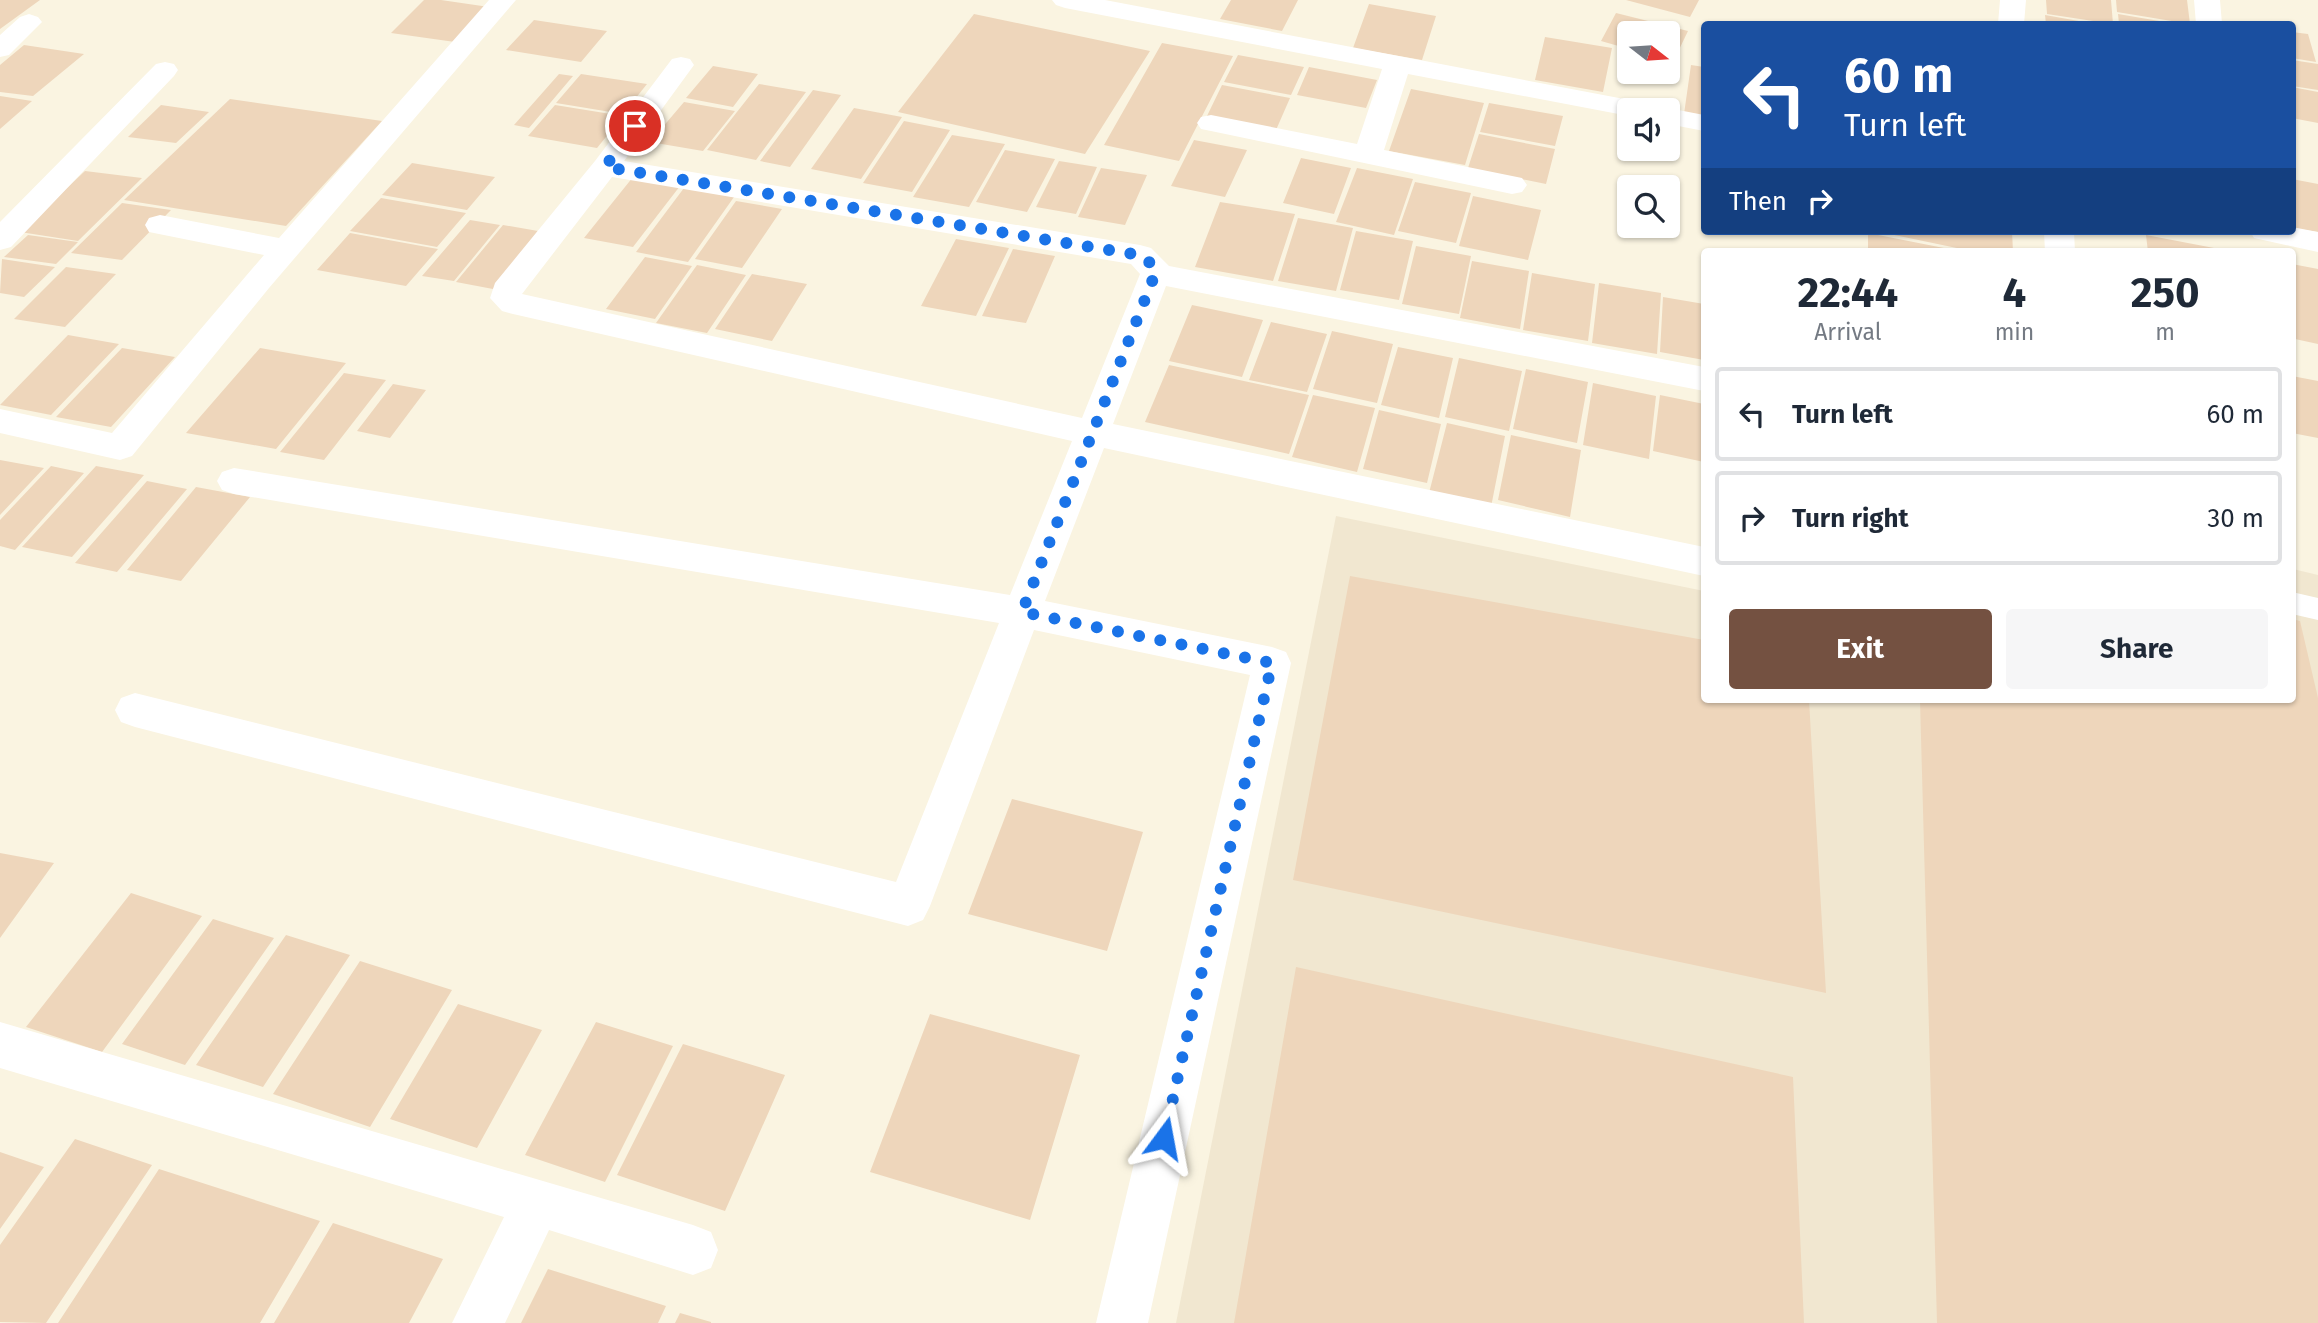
<!DOCTYPE html>
<html lang="en">
<head>
<meta charset="utf-8">
<style>
	:root { --surface:#fff; --page:#f6f6f7; --text:#1f2937; --muted:#747a83; --line:#e0e1e3; --accent:#745141 }
	body { margin:0; font-family:"Fira Sans",sans-serif; background:var(--page); color:var(--text); height:100vh; display:flex; flex-direction:column; font-size:26px; white-space:nowrap }
	* { box-sizing:border-box; margin:0 }
	p { font-size:23px; color:var(--muted) }
	.icon { flex:none; width:38px; height:38px; fill:none; stroke:currentColor; stroke-width:2; stroke-linecap:round; stroke-linejoin:round }
	.map { position:relative; flex:1; overflow:hidden }
	.panel { position:absolute; left:1701px; top:248px; width:595px; height:455px; display:flex; flex-direction:column; background:var(--surface); border-radius:7px; box-shadow:0 2px 5px #0004 }
	.panel>* { flex:none }
	.guide { position:absolute; left:1701px; top:21px; width:595px; height:214px; border-radius:7px; box-shadow:0 2px 5px #0004; background:#1a4fa0; color:#fff; overflow:hidden }
	.needle { width:46px; rotate:107deg }
	.buttons { position:absolute; left:1617px; top:21px; display:grid; gap:14px }
	.buttons a { display:grid; place-items:center; width:63px; height:63px; border-radius:7px; background:var(--surface); box-shadow:0 2px 5px #0004; font-size:35px }
	.pin { position:absolute; display:grid; place-items:center; width:60px; height:60px; color:#fff; margin:-30px; border:4px solid #fff; border-radius:50%; box-shadow:0 2px 7px #0007 }
	.me { position:absolute; width:77px; margin:-38px; rotate:13deg; stroke-linejoin:round; filter:drop-shadow(0 0 5px #0008) }
	.turn { display:flex; align-items:center; gap:24px; height:147px; padding:0 28px; font-size:32px }
	.turn .icon { width:91px; height:91px; stroke-width:2.5 }
	.turn b { display:block; font-size:49px; line-height:60px }
	.then { display:flex; align-items:center; height:66px; padding:0 28px; background:#0003; gap:14px; font-size:26px }
	.eta { display:flex; justify-content:space-evenly; align-items:center; height:119px; text-align:center }
	.eta b { font-size:42px; font-weight:700; line-height:49px }
	.cta { display:flex; gap:14px; margin-top:auto; padding:14px 28px }
	.cta a { flex:1; height:80px; border-radius:7px; background:var(--accent); color:#fff; font-size:28px; font-weight:700; line-height:80px; text-align:center }
	.cta a+a { background:var(--page); color:var(--text) }
	ul { padding:0; list-style:none }
	li { display:flex; align-items:center; gap:21px; height:94px; margin:0 14px 10px; padding:0 14px; border:4px solid var(--line); border-radius:7px }
	li div { flex:1 }
	li b { display:block; font-size:26px }
	li em { font-style:normal }
	.map>svg:first-child { display:block }
</style>
</head>
<body>
<div class="map">
<svg width="2318" height="1323" viewBox="0 0 2318 1323">
	<rect width="100%" height="100%" fill="#faf4e1"/>
	<!-- residential -->
	<path fill="#f1e7d0" d="M1336,516L1704,591V700H2292L2293,569L2318,575V1323H1176Z"/>
	<!-- building -->
	<path fill="#eed6bb" d="M0,0H40L0,29Z
		M424,0H441L489,7L455,42L391,33Z
		M1231,0H1298L1282,31L1220,19Z
		M1626,0H1699L1690,17Z
		M2046,0H2111L2113,24L2047,14Z
		M2116,0H2187L2190,24L2117,12Z
		M1369,4L1436,16L1422,60L1353,48Z
		M1616,13L1688,31L1674,60L1668,59V33H1629V49L1601,41Z
		M974,14L1150,51L1085,154L898,112Z
		M2118,14L2171,23V24H2119Z
		M2045,15L2090,23V24H2046Z
		M534,20L607,31L581,62L506,50Z
		M2292,32L2308,34L2316,62L2292,58Z
		M1545,37L1612,48L1603,92L1535,80Z
		M1162,43L1233,56L1179,161L1104,145Z
		M24,45L84,54L33,96L0,92V65Z
		M1238,55L1304,67L1291,95L1224,82Z
		M2292,60L2318,64V90L2292,86Z
		M1691,65L1704,67V117L1684,114Z
		M713,66L758,74L733,107L686,98Z
		M1309,67L1377,80L1366,108L1297,95Z
		M559,74L573,76L529,128L514,125Z
		M581,74L647,84L623,114L556,103Z
		M759,84L806,92L756,160L707,150Z
		M1222,85L1290,98L1276,130L1207,116Z
		M2292,87L2318,92V123L2292,118Z
		M1411,89L1484,103L1465,165L1389,151Z
		M813,90L841,95L790,167L760,161Z
		M0,96L32,101L0,129Z
		M230,99L382,121L286,226L124,200Z
		M684,102L735,111L703,151L650,142Z
		M1489,103L1563,116L1555,146L1480,132Z
		M161,105L209,112L176,143L128,137Z
		M555,105L623,116L597,148L528,136Z
		M854,108L902,117L861,179L811,169Z
		M904,121L950,130L912,192L863,183Z
		M1479,134L1555,149L1546,184L1468,168Z
		M952,135L1005,144L969,207L913,197Z
		M1194,140L1247,150L1225,197L1171,186Z
		M1005,150L1055,159L1027,212L976,202Z
		M1301,158L1351,168L1334,214L1283,203Z
		M1059,161L1097,167L1076,214L1036,207Z
		M412,163L495,177L467,210L382,195Z
		M1101,168L1147,175L1125,225L1078,217Z
		M1357,168L1413,179L1394,235L1336,222Z
		M85,171L142,178L78,241L20,232Z
		M633,177L680,186L633,247L584,238Z
		M2292,179L2318,184V232L2292,228Z
		M1415,182L1471,193L1456,243L1398,231Z
		M684,188L734,197L688,262L636,252Z
		M1473,196L1541,210L1528,260L1459,246Z
		M381,198L466,213L437,247L350,231Z
		M736,201L782,209L742,268L695,259Z
		M1220,202L1295,214L1273,281L1195,267Z
		M122,203L171,210L122,260L71,253Z
		M1298,218L1353,228L1336,291L1278,281Z
		M470,220L500,225L454,281L422,276Z
		M503,225L538,231L493,289L456,282Z
		M1356,231L1413,241L1399,300L1340,290Z
		M1875,231H2012L2013,252H1976Z
		M350,233L438,249L406,286L317,270Z
		M1868,233L1959,251V252H1868Z
		M28,235L78,242L56,264L4,257Z
		M2146,235L2214,248L2215,252H2148Z
		M956,239L1009,248L976,316L921,306Z
		M1416,246L1471,256L1459,314L1402,304Z
		M1013,249L1055,256L1026,323L982,316Z
		M645,257L692,266L655,319L606,309Z
		M2,259L55,267L24,297L0,293Z
		M1472,261L1529,271L1520,329L1460,318Z
		M2292,264L2318,269V344L2295,339Z
		M697,265L746,275L707,333L656,323Z
		M66,267L116,274L65,327L14,319Z
		M1532,273L1595,284L1588,341L1523,330Z
		M752,274L807,284L772,341L715,329Z
		M1599,283L1661,293L1657,354L1592,343Z
		M1663,297L1704,304V360L1660,352Z
		M1192,305L1263,320L1242,377L1169,361Z
		M1271,322L1327,334L1307,392L1249,380Z
		M1332,331L1393,344L1377,403L1313,389Z
		M68,335L119,344L51,415L0,405Z
		M1398,347L1453,358L1439,418L1381,405Z
		M122,348L175,357L111,427L56,417Z
		M260,348L346,363L276,449L186,433Z
		M1459,358L1522,371L1509,431L1445,417Z
		M1169,365L1309,395L1289,454L1145,422Z
		M1526,369L1588,382L1577,443L1513,429Z
		M344,373L386,380L324,460L280,452Z
		M2292,376L2318,381V438L2292,433Z
		M1593,383L1656,396L1649,459L1583,445Z
		M393,384L426,390L390,438L357,431Z
		M1313,395L1375,408L1357,472L1292,457Z
		M1660,395L1704,404V462L1653,451Z
		M1379,410L1441,424L1427,483L1363,469Z
		M1447,423L1505,436L1491,507L1429,493Z
		M1511,435L1581,450L1570,517L1498,500Z
		M0,460L44,468L0,515Z
		M51,466L84,473L15,550L0,546V520Z
		M96,466L144,475L72,557L22,547Z
		M147,481L187,489L117,572L75,563Z
		M196,487L250,497L181,581L127,570Z
		M1350,576L1704,640V700H1809L1826,993L1293,880Z
		M2292,619L2300,621L2318,698V1323H1937L1920,700H2292Z
		M1012,799L1143,832L1107,951L968,914Z
		M0,853L54,863L0,938Z
		M131,893L202,916L102,1052L26,1027Z
		M213,919L274,938L185,1065L122,1044Z
		M286,935L350,955L263,1087L196,1065Z
		M360,961L452,990L370,1127L273,1094Z
		M1296,967L1793,1077L1804,1323H1234Z
		M458,1004L542,1030L477,1148L390,1119Z
		M930,1014L1080,1055L1030,1220L870,1172Z
		M596,1022L673,1046L605,1182L525,1155Z
		M683,1044L785,1075L725,1211L617,1175Z
		M75,1139L152,1165L46,1323L0,1322V1245Z
		M0,1152L44,1167L0,1229Z
		M159,1169L320,1221L260,1323H58Z
		M333,1223L443,1259L409,1323H274Z
		M548,1269L666,1306L658,1323H521Z
		M680,1313L711,1322V1323H675Z"/>
	<g fill="none" stroke-linecap="round" stroke-linejoin="round">
		<!-- lane -->
		<path fill="#fff" fill-rule="evenodd" d="M2292,592L2318,598V620L2292,614Z"/>
		<!-- street -->
		<path fill="#fff" fill-rule="evenodd" d="M489,0H516L269,288L132,456L120,460L0,433V409L112,433L264,255L149,232L145,225L149,218L160,215L279,238Z
			M1052,0H1105L1640,102L1650,104L1654,110H1629V116L1408,74L1384,150L1522,178L1527,185L1522,192L1512,194L1211,131L1201,129L1197,123L1201,117L1211,115L1357,144L1382,69L1065,8L1056,5Z
			M2000,0H2026L2024,24H1998Z
			M2194,0H2220L2222,24H2196Z
			M29,14L38,17L42,22L9,55L0,57V35L20,17Z
			M681,57L690,59L694,65L624,161L1140,245L1151,248L1169,266L1704,367V391L1166,286L1113,424L1704,547V576L1104,448L1045,601L1272,647L1286,652L1291,663L1148,1323H1096L1250,675L1034,630L930,906L923,920L908,926L135,727L121,722L115,710L121,698L135,693L896,882L999,623L234,494L222,490L217,481L222,472L234,468L1010,595L1072,441L513,314L502,311L490,298L495,283L595,161L672,59ZM612,177L1131,264L1140,274L1082,418L522,294Z
			M165,62L174,64L178,70L174,76L11,247L0,250V222L156,64Z
			M1668,108L1704,115V131L1668,124V110H1658Z
			M2292,227L2318,232V252L2254,238L2250,231H2292Z
			M2044,231H2074L2075,252H2045Z
			M0,1022L693,1225L711,1232L718,1250L711,1268L693,1275L549,1230L505,1323H452L504,1217L0,1068Z"/>
	</g>
	<g fill="none" stroke-linecap="round" stroke-linejoin="round">
		<!-- route -->
		<path stroke="#1a73e8" stroke-width="12" stroke-dasharray="0 21.6" d="M635,126L605,167L1140,255L1154,266L1155,274L1022,612L1272,663L1164,1138"/>
	</g>
</svg>
<div class="buttons">
<a><svg class="needle" viewBox="-14 -14 28 28"><path d="M0-13l5 13h-10z" fill="#e53935"/><path d="M0 13l5-13h-10z" fill="#747a83"/></svg></a>
<a><svg class="icon" aria-label="sound" viewBox="0 0 24 24"><path d="M4 9h4l5-4v14l-5-4H4zM17 9q2 3 0 6"/></svg></a>
<a><svg class="icon" aria-label="search" viewBox="0 0 24 24"><circle cx="10" cy="10" r="6"/><path d="M15 15l6 6"/></svg></a>
</div>
<div class="pin" style="left:635px;top:126px;background:#d93025"><svg class="icon" aria-label="arrive" viewBox="0 0 24 24"><path d="M6 21V4h12l-3 4 3 4H6"/></svg></div>
<svg class="me" style="left:1164px;top:1138px" viewBox="-20 -20 40 40"><path d="M0-17L14 15 0 8-14 15z" fill="#1a73e8" stroke="#fff" stroke-width="4"/></svg>
<div class="guide">
<div class="turn"><svg class="icon" aria-label="left" viewBox="0 0 24 24"><path d="M17 20v-9H6M10 6l-5 5 5 5"/></svg><div><b>60 m</b>Turn left</div></div>
<div class="then">Then<svg class="icon" aria-label="right" viewBox="0 0 24 24"><path d="M7 20v-9h11M14 6l5 5-5 5"/></svg></div>
</div>
<section class="panel">
<div class="eta">
<div><b>22:44</b><p>Arrival</p></div>
<div><b>4</b><p>min</p></div>
<div><b>250</b><p>m</p></div>
</div>
<ul>
<li><svg class="icon" aria-label="left" viewBox="0 0 24 24"><path d="M17 20v-9H6M10 6l-5 5 5 5"/></svg><div><b>Turn left</b></div><em>60 m</em></li>
<li><svg class="icon" aria-label="right" viewBox="0 0 24 24"><path d="M7 20v-9h11M14 6l5 5-5 5"/></svg><div><b>Turn right</b></div><em>30 m</em></li>
</ul>
<div class="cta"><a>Exit</a><a>Share</a></div>
</section>
</div>
</body>
</html>
